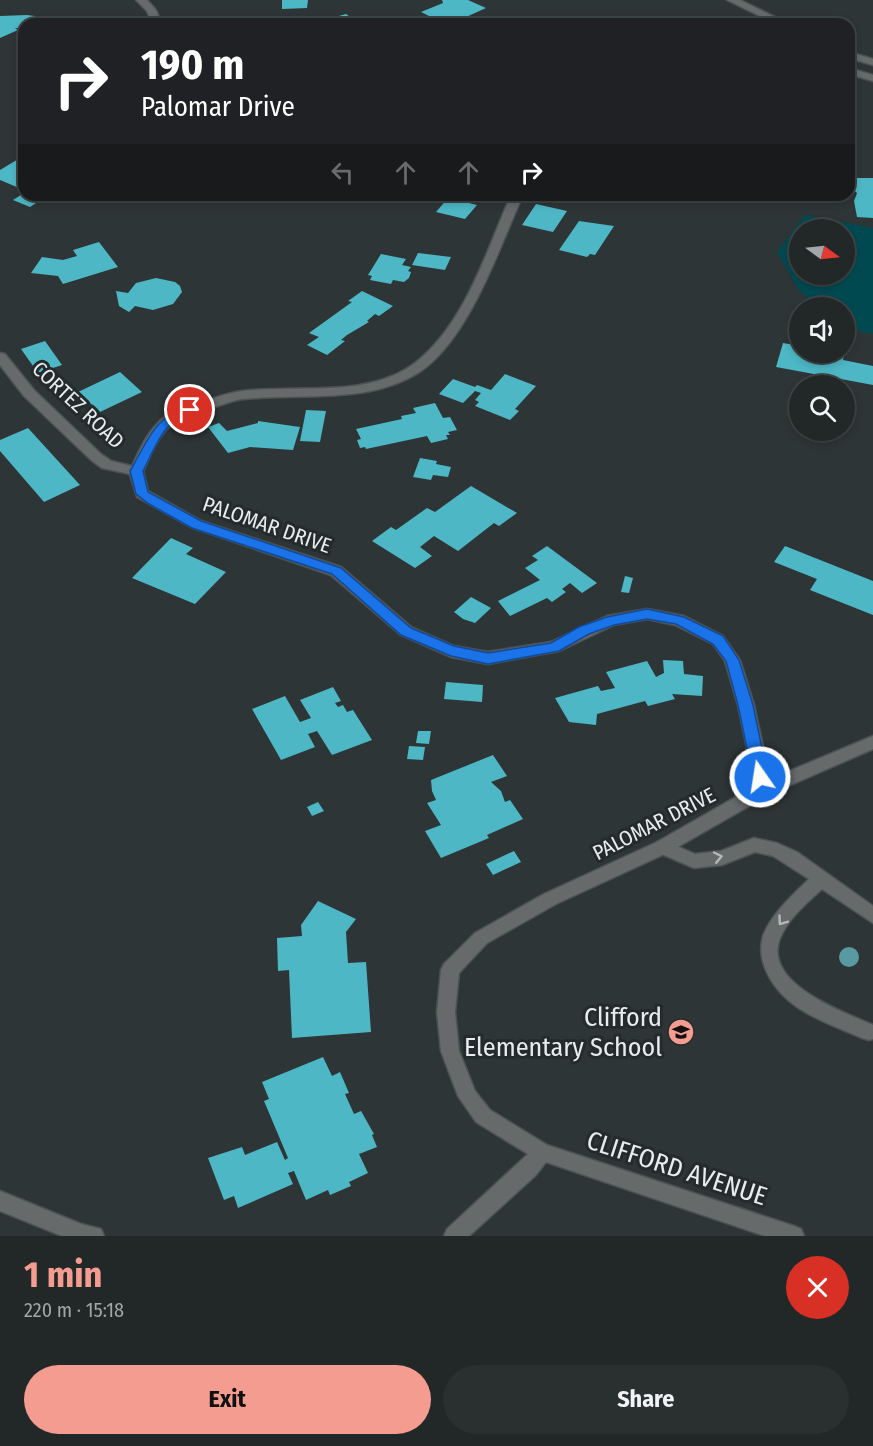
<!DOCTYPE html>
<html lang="en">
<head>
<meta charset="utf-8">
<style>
	:root { --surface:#222828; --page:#2a3030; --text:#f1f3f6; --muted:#a2a6a8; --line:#3f4445; --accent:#f59c91 }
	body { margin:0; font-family:"Fira Sans Condensed",sans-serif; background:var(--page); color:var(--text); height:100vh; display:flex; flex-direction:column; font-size:22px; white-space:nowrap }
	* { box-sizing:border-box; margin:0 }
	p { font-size:20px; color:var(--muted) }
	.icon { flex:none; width:33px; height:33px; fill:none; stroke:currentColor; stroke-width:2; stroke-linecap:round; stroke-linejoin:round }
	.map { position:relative; height:1236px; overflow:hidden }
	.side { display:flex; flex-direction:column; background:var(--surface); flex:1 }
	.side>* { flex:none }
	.top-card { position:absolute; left:18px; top:18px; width:837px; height:183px; border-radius:18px; box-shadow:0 3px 9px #0003,0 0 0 2px var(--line); background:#202124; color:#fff; overflow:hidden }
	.needle { width:39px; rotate:105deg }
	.controls { position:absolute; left:789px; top:219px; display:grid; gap:12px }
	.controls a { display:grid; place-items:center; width:66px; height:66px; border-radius:50%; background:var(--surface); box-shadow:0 3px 9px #0003,0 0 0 2px var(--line); font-size:30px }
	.pin { position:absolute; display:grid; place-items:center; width:51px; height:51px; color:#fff; margin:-26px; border:3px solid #fff; border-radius:50%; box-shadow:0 2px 6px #0007 }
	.me { position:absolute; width:66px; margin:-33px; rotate:347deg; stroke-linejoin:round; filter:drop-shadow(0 0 4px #0008) }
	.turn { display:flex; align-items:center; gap:21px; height:126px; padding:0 24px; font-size:27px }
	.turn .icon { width:78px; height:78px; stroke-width:2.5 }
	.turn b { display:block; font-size:42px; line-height:51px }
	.lanes { display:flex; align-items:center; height:57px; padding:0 24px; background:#0003; justify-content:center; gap:30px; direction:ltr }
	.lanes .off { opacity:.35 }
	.round { display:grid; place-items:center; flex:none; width:63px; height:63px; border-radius:32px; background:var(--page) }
	.overview { display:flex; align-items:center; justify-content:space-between; height:102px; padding:0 24px }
	h1 { font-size:36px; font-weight:700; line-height:45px; color:var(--accent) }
	.cta { display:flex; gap:12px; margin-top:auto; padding:12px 24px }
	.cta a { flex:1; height:69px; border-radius:36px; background:var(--accent); color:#111; font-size:24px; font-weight:700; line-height:69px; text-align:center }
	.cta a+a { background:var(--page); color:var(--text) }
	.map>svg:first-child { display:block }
</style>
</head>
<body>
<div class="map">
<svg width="873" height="1236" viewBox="0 0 873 1236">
	<rect width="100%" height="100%" fill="#2e3536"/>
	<!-- green -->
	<path fill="#004951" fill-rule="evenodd" d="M805,215L873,228V334L862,332L845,323L844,308L817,307L799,290L777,252ZM800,230H844V274H800Z"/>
	<!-- building -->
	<path fill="#4db7c5" d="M282,0H308L307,8L282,9Z
		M442,0H468L486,8L464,18L468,24H445L421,12L443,3Z
		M346,14L360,24H313V23Z
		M27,15L49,18L44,24H24V28H15L18,30L0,38V16Z
		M381,16L399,24H365Z
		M20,158L24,160V190L0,180V170Z
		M851,178H873V218L857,217L854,201L857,193L850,187Z
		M24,193V195H73L63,202L48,195L30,207L13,200Z
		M397,195H422L409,202Z
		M448,198L477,205L465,219L436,212Z
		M536,204L567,211L553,232L522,225Z
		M579,221L614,226L595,255L590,254L587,257L559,250Z
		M99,242L118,267L63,284L58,276L31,273L42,257L63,260L77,256L73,250Z
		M418,253L451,257L445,270L412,265Z
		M381,254L406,259L402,265L411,267L408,271L411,272L409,278L404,282L393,280L391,284L370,280L372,276L368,275Z
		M156,278L175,282L180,286L182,292L173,304L153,310L135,306L129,312L119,306L116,291L128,293L136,283Z
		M362,291L393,306L379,316L375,314L367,321L369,322L347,335L341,340L345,341L327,355L307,345L319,337L309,333L352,302L348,301Z
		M45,341L62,365L38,373L21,349Z
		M783,343L800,346V352H837L844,354L843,360L873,366V385L776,367Z
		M120,372L142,392L100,412L78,392Z
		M505,374L536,386L515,409L519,411L510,420L475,406L479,402L475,400L481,393L475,391L463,403L439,394L453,379L475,387L477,385L491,390Z
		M435,403L443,418L450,417L457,430L448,432L450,435H446L448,439L431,443L427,436L366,449L365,447L360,448L357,440L361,439L356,429L402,419L401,416L416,413L413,408Z
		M306,410L326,411L320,442L300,441Z
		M258,421L300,427L293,450L250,447L228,453L208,427L219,423L227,431L258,423Z
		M28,428L80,485L44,502L0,451V440Z
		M420,458L437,461L436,464L451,467L448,477L433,475L431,480L413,477Z
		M471,486L517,513L499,526L494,523L458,551L434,536L420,547L432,556L415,568L372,541L391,527L396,530L427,508L435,512Z
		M171,538L193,548L186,554L226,572L195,604L132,578Z
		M547,546L597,583L582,593L570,583L562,589L566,592L552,602L547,598L510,616L498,601L540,580L525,568L538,560L532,556Z
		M785,546L873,581V615L810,590L817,579L774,562Z
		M625,576L633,578L629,593L621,592Z
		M471,597L491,608L475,623L463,619L454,612Z
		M663,660L683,661L684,674L703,676L702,696L672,694L675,699L648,706L645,701L597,714L596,725L569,722L555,698L598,686L601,691L615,688L606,672L647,661L656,677L664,673Z
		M446,682L483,685L482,702L444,699Z
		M333,687L341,701L335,703L338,707L343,705L347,712L353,710L372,740L332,755L317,731L308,734L315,747L281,760L252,709L285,696L300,722L311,718L300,700Z
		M418,731H431L429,744L416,743Z
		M409,746L425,747L423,760L407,759Z
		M493,755L507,776L491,782L501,791L505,802L510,800L523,819L487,835L489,838L441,858L425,831L441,825L427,803L436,800L432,791L431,780Z
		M318,802L324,811L312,816L307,807Z
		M514,851L521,862L493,875L486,864Z
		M318,901L356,919L346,932L348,963L366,962L371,1032L292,1038L289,970L278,971L277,938L302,936L301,925Z
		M323,1057L332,1076L340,1072L349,1093L345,1094L354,1114L361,1111L374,1134L372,1135L377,1147L359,1154L368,1173L349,1182L351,1186L330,1195L328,1190L306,1200L294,1171L288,1173L293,1184L238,1208L234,1196L224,1200L208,1158L242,1147L245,1155L277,1142L285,1160L288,1158L264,1101L269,1099L262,1082Z"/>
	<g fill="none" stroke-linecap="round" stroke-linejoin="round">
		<defs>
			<path id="lane" d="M754,838L777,843L797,852L873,906V923L822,889C808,902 791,916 782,934C757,982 843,1012 873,1025V1039L869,1040L862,1038C825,1022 781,1009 765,968C761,958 760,947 763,936C772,913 792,896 809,879L773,856L755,852L722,865L694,868L657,852L655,847L657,842L663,840L695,854L721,851Z"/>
			<path id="street" d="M136,0H147L156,10L162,24H152L147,11Z
				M727,0H740L789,24H776Z
				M680,18L705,21L710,24H586L591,21Z
				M849,52L873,59V65L849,58Z
				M849,68L873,75V81L849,74Z
				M511,195H523C499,248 470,337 421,371C370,405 302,393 244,399C232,400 220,406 209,409C193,413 180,417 168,428C156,439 150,457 143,471L148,491L201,521L341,567L411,627L454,646L488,652L551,642L607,616L647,609L684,616L723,636L740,660L754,705L770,779L873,736V749L770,794L669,852L556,904L487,943L459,973L455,1012L459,1051L475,1091L490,1110L547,1145L794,1226L801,1229L804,1236H765L546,1162L535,1176L469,1236H444L447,1229L528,1154L476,1122L458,1096L441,1051L437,1012L441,970L444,964L475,933L544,894L657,842L755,786L738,705L725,661L713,644L675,625L647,619L614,625L559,651L488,664L451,657L401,635L331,575L191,527L137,497L130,474L102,468L91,460L24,396L0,365V353L5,354L34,390L101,454L111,461L132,466C139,451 146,435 158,423C169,411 183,408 198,403C212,399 227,393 242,391C296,384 368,399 415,363C465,324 486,252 511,195Z
				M0,1191L81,1224L101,1229L104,1236H62L0,1211Z"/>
		</defs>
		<!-- lane casing -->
		<use href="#lane" stroke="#4c5253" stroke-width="3"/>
		<!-- street casing -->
		<use href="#street" stroke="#4c5253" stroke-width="3"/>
		<!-- lane -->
		<use href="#lane" fill="#666a6a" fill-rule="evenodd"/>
		<!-- street -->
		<use href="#street" fill="#666a6a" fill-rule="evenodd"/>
	</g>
	<!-- trees -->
	<circle fill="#5999a2" cx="849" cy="957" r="10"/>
	<!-- one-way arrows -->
	<defs><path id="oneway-chevron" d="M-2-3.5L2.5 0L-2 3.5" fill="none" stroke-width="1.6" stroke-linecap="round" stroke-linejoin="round" transform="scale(1.5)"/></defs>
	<g stroke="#b3b8b8">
		<use href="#oneway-chevron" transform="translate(718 857) rotate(-12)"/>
		<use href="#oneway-chevron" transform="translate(782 921) rotate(126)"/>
	</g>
	<!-- route -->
	<path fill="#1a73e8" stroke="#114b97" stroke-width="1.5" d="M190,406L196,410C188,417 176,418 167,428C157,439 150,458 143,471L148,492L201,521L341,568L411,628L454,646L488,653L551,643L579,627L607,617L647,609L684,617L723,636L739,660L753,705L768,777L766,781H755L753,777L738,705L726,661L713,644L676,624L647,619L614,625L589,634L559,651L488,664L451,656L401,635L332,574L192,528L149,504L136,494L130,471C147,442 155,415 190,406Z"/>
	<!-- icons -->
	<defs>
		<symbol id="school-disc" viewBox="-11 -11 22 22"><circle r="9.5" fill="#f59c91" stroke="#242b2c"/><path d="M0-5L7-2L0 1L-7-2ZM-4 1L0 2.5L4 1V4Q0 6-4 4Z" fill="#111"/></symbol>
	</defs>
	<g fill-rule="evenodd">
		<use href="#school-disc" x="666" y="1017" width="30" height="30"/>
	</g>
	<g text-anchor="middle" stroke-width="6" stroke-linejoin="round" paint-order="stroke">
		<!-- street labels -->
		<g font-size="21" fill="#e7ecec" stroke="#242b2c">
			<text transform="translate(78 405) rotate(43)" y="7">CORTEZ ROAD</text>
			<text transform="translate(267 525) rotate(19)" y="7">PALOMAR DRIVE</text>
			<text transform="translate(654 824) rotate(-27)" y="7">PALOMAR DRIVE</text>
		</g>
		<!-- near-poi labels -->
		<g font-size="26" fill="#e7ecec" stroke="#242b2c" text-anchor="end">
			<text x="662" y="1026">Clifford<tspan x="662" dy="30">Elementary School</tspan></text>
		</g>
		<!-- near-street labels -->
		<g font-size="26" fill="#e7ecec" stroke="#242b2c">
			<text transform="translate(677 1168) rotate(18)" y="9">CLIFFORD AVENUE</text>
		</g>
	</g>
</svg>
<div class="controls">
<a><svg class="needle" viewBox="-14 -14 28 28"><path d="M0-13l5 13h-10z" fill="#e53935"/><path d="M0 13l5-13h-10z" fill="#a2a6a8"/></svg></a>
<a><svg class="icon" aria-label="sound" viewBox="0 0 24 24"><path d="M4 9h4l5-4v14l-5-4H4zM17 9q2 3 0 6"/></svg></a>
<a><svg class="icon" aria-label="search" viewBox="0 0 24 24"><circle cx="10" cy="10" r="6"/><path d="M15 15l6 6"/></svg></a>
</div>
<div class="pin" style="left:190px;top:410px;background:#d93025"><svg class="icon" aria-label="arrive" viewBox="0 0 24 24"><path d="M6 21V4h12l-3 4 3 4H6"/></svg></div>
<svg class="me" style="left:760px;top:777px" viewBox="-20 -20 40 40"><circle r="17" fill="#1a73e8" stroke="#fff" stroke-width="3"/><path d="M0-11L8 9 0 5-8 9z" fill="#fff"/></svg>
<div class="top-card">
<div class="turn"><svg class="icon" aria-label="right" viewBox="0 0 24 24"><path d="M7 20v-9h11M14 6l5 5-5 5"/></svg><div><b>190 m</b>Palomar Drive</div></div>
<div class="lanes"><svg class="icon off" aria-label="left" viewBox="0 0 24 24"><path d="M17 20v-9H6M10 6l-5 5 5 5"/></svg><svg class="icon off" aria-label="ahead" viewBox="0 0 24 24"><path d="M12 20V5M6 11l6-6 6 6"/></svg><svg class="icon off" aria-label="ahead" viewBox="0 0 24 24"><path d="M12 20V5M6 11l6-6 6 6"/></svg><svg class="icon" aria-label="right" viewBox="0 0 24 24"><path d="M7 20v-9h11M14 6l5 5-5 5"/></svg></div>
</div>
</div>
<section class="side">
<div class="overview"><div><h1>1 min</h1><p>220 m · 15:18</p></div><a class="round" style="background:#d93025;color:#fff"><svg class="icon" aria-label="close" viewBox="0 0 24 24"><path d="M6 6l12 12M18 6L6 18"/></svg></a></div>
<div class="cta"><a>Exit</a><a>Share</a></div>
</section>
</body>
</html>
